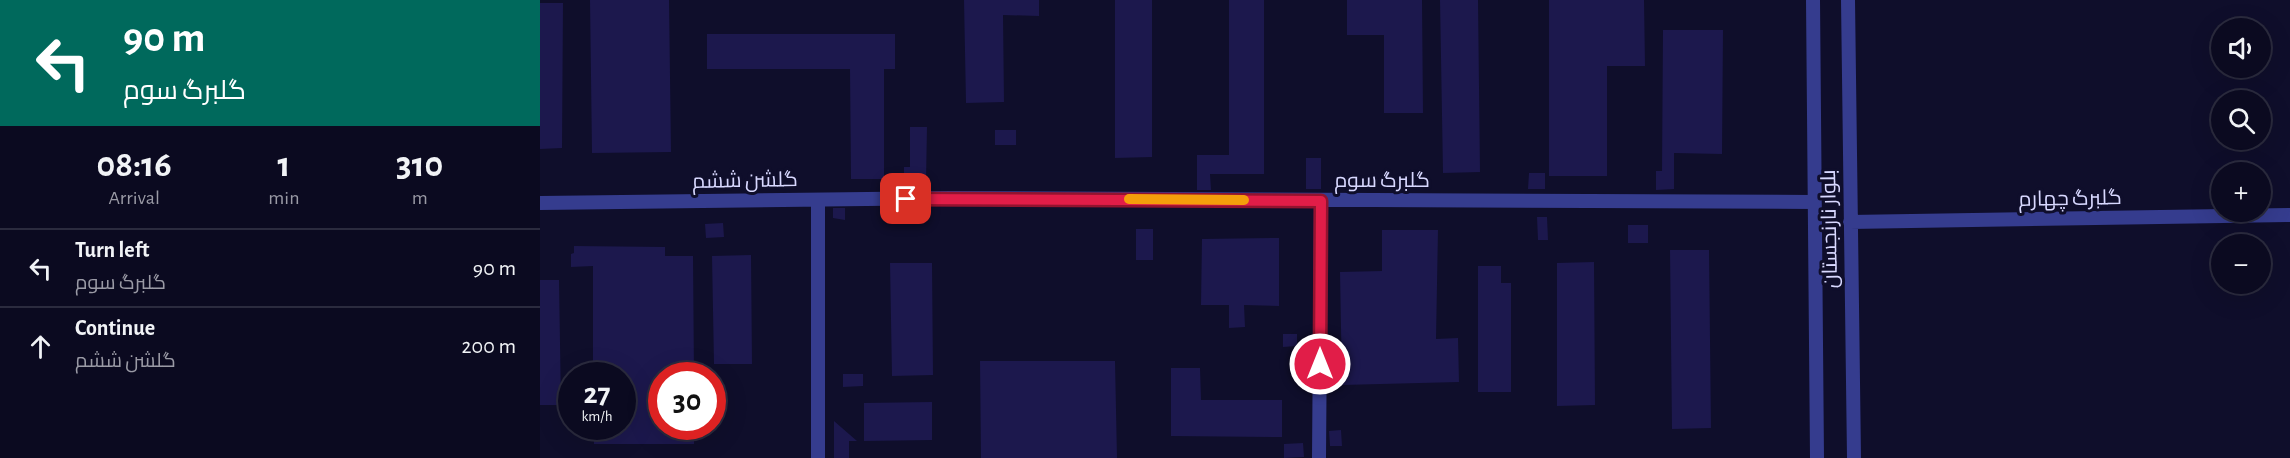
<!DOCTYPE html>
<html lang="en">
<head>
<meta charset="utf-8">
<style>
	:root { --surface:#0b0a20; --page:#141329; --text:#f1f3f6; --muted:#9a9aa5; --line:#2b2b3e }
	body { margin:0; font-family:"Alegreya Sans",Cairo,sans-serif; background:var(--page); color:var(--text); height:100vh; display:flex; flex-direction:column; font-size:22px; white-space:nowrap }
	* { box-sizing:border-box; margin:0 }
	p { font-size:20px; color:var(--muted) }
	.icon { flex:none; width:33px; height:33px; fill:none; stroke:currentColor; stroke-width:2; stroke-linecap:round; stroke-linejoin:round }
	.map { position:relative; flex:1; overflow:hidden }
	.panel { display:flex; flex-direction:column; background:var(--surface); width:540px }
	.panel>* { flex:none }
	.hud { background:#00695c; color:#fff; overflow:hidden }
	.tools { position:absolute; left:1671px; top:18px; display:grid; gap:12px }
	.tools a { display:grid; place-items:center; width:60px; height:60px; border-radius:50%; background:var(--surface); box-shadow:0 6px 24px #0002,0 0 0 2px var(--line); font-size:30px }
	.speed { position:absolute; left:18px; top:362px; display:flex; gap:12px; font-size:30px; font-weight:700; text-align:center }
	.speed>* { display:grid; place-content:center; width:78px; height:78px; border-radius:50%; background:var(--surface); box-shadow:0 6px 24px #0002,0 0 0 2px var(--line); line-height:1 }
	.speed small { font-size:15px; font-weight:400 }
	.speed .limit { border:9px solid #d22; background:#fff; color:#111 }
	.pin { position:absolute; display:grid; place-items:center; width:51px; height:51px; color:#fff; margin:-26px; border-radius:12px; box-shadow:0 3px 9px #0006 }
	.me { position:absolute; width:66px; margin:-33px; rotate:0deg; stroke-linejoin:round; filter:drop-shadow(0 0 4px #0008) }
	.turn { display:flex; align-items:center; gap:21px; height:126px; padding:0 24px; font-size:27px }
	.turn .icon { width:78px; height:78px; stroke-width:2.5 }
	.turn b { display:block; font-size:42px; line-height:51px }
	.eta { display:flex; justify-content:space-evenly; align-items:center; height:102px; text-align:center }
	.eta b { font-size:36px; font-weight:700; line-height:42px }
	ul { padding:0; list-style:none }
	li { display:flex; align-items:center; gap:18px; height:78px; padding:0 24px; border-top:2px solid var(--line) }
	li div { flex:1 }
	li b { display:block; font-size:22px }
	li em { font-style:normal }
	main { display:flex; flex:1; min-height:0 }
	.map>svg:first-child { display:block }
</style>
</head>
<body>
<main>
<section class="panel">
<div class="hud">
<div class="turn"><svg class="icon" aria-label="left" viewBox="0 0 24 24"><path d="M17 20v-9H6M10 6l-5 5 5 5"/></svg><div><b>90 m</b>گلبرگ سوم</div></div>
</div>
<div class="eta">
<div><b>08:16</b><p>Arrival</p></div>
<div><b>1</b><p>min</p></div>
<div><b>310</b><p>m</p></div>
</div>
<ul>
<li><svg class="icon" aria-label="left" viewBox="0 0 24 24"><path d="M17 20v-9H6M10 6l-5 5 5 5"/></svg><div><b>Turn left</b><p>گلبرگ سوم</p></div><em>90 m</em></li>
<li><svg class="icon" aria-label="ahead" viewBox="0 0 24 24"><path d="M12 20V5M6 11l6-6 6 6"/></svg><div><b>Continue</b><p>گلشن ششم</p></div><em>200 m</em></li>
</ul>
</section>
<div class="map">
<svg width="1750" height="458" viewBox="0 0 1750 458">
	<rect width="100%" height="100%" fill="#0f0e2b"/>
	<!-- building -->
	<path fill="#1c184d" d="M50,0H129L131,152L52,153Z
		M424,0H499V16L463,15L464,102L426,103Z
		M575,0H612V157L575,158Z
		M689,0H724V174H670L671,190H657V155H689Z
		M807,0H882L883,113H844V35H807Z
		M900,0H938L940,172L903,173Z
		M1009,0H1104L1105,66H1067V176H1009Z
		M0,3H23L22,148L0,149Z
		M1123,30H1183L1182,154L1134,153V189L1116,190V171H1122Z
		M167,34H355V69H344V179H311L310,69H167Z
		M370,127H387L386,181H364V167H370Z
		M455,130H476V145H455Z
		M766,158H781V189H766Z
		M989,173H1005V189H988Z
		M802,176H826V189H803Z
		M293,208H305V220L293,218Z
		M997,217H1007L1008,240H998Z
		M183,223L184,237L166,238L165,224Z
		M1088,225H1108V243H1088Z
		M596,229H613V260H596Z
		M842,230H898L896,339L918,338L919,382L802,385L800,272L842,271Z
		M739,238V306L704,305L705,327L689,328V305H661L662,239Z
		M34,246L125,247V256H153L154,375H122V426H154V444H54V426H82V375H53V266L31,267V254L34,253Z
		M1130,250H1169L1171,428L1132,429Z
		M211,255L212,364H174L172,256Z
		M1054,262L1055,405L1017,406V263Z
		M350,263H392L393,375L352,376Z
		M938,266H961V283H971V392H938Z
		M0,280H19L21,405H0Z
		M743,334H757V346L743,347Z
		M440,361H575L577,458H441Z
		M631,368H660L661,400H742V437L631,436Z
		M303,374H323V386L303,387Z
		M392,402V440L324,441V403Z
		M294,421L317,441H309V458H294Z
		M801,430L802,446H790L789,431Z
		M763,443L764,457L744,458V444Z"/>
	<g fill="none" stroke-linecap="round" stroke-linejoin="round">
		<!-- minor -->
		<path stroke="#353c8e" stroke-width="14" d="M1273,0L1277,458
			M1308,0L1314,458
			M278,200V458
			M0,203L410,198L1273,202
			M1310,222L1750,215
			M779,458L781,201"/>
	</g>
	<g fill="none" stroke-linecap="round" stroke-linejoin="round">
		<defs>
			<path id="route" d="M366,199L781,201L780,364"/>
		</defs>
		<!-- route casing -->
		<use href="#route" stroke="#92132f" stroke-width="15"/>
		<!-- route -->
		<use href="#route" stroke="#e11d48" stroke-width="10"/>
		<!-- slow -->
		<path stroke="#f59e0b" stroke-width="10" d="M589,199L704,200"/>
	</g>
	<g text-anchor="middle" stroke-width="6" stroke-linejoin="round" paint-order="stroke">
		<!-- street labels -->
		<g font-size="21" fill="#d8d8ff" stroke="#0f0e2b">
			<text transform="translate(205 180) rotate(-1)" y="7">گلشن ششم</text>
			<text x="842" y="187">گلبرگ سوم</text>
			<text transform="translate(1530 198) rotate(-1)" y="7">گلبرگ چهارم</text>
			<text transform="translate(1289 229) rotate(-91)" y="7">بلوار نارنجستان</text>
		</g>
	</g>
</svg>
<div class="tools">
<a><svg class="icon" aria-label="sound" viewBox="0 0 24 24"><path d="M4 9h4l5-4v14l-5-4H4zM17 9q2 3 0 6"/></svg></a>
<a><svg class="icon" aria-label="search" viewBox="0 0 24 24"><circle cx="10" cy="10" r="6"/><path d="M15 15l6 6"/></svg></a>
<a>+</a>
<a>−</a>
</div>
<div class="speed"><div>27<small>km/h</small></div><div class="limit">30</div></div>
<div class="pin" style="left:366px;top:199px;background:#d93025"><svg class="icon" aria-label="arrive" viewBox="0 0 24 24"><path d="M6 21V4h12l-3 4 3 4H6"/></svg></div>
<svg class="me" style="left:780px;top:364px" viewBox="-20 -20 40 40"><circle r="17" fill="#e11d48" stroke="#fff" stroke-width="3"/><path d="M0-11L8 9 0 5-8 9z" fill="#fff"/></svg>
</div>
</main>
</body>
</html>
